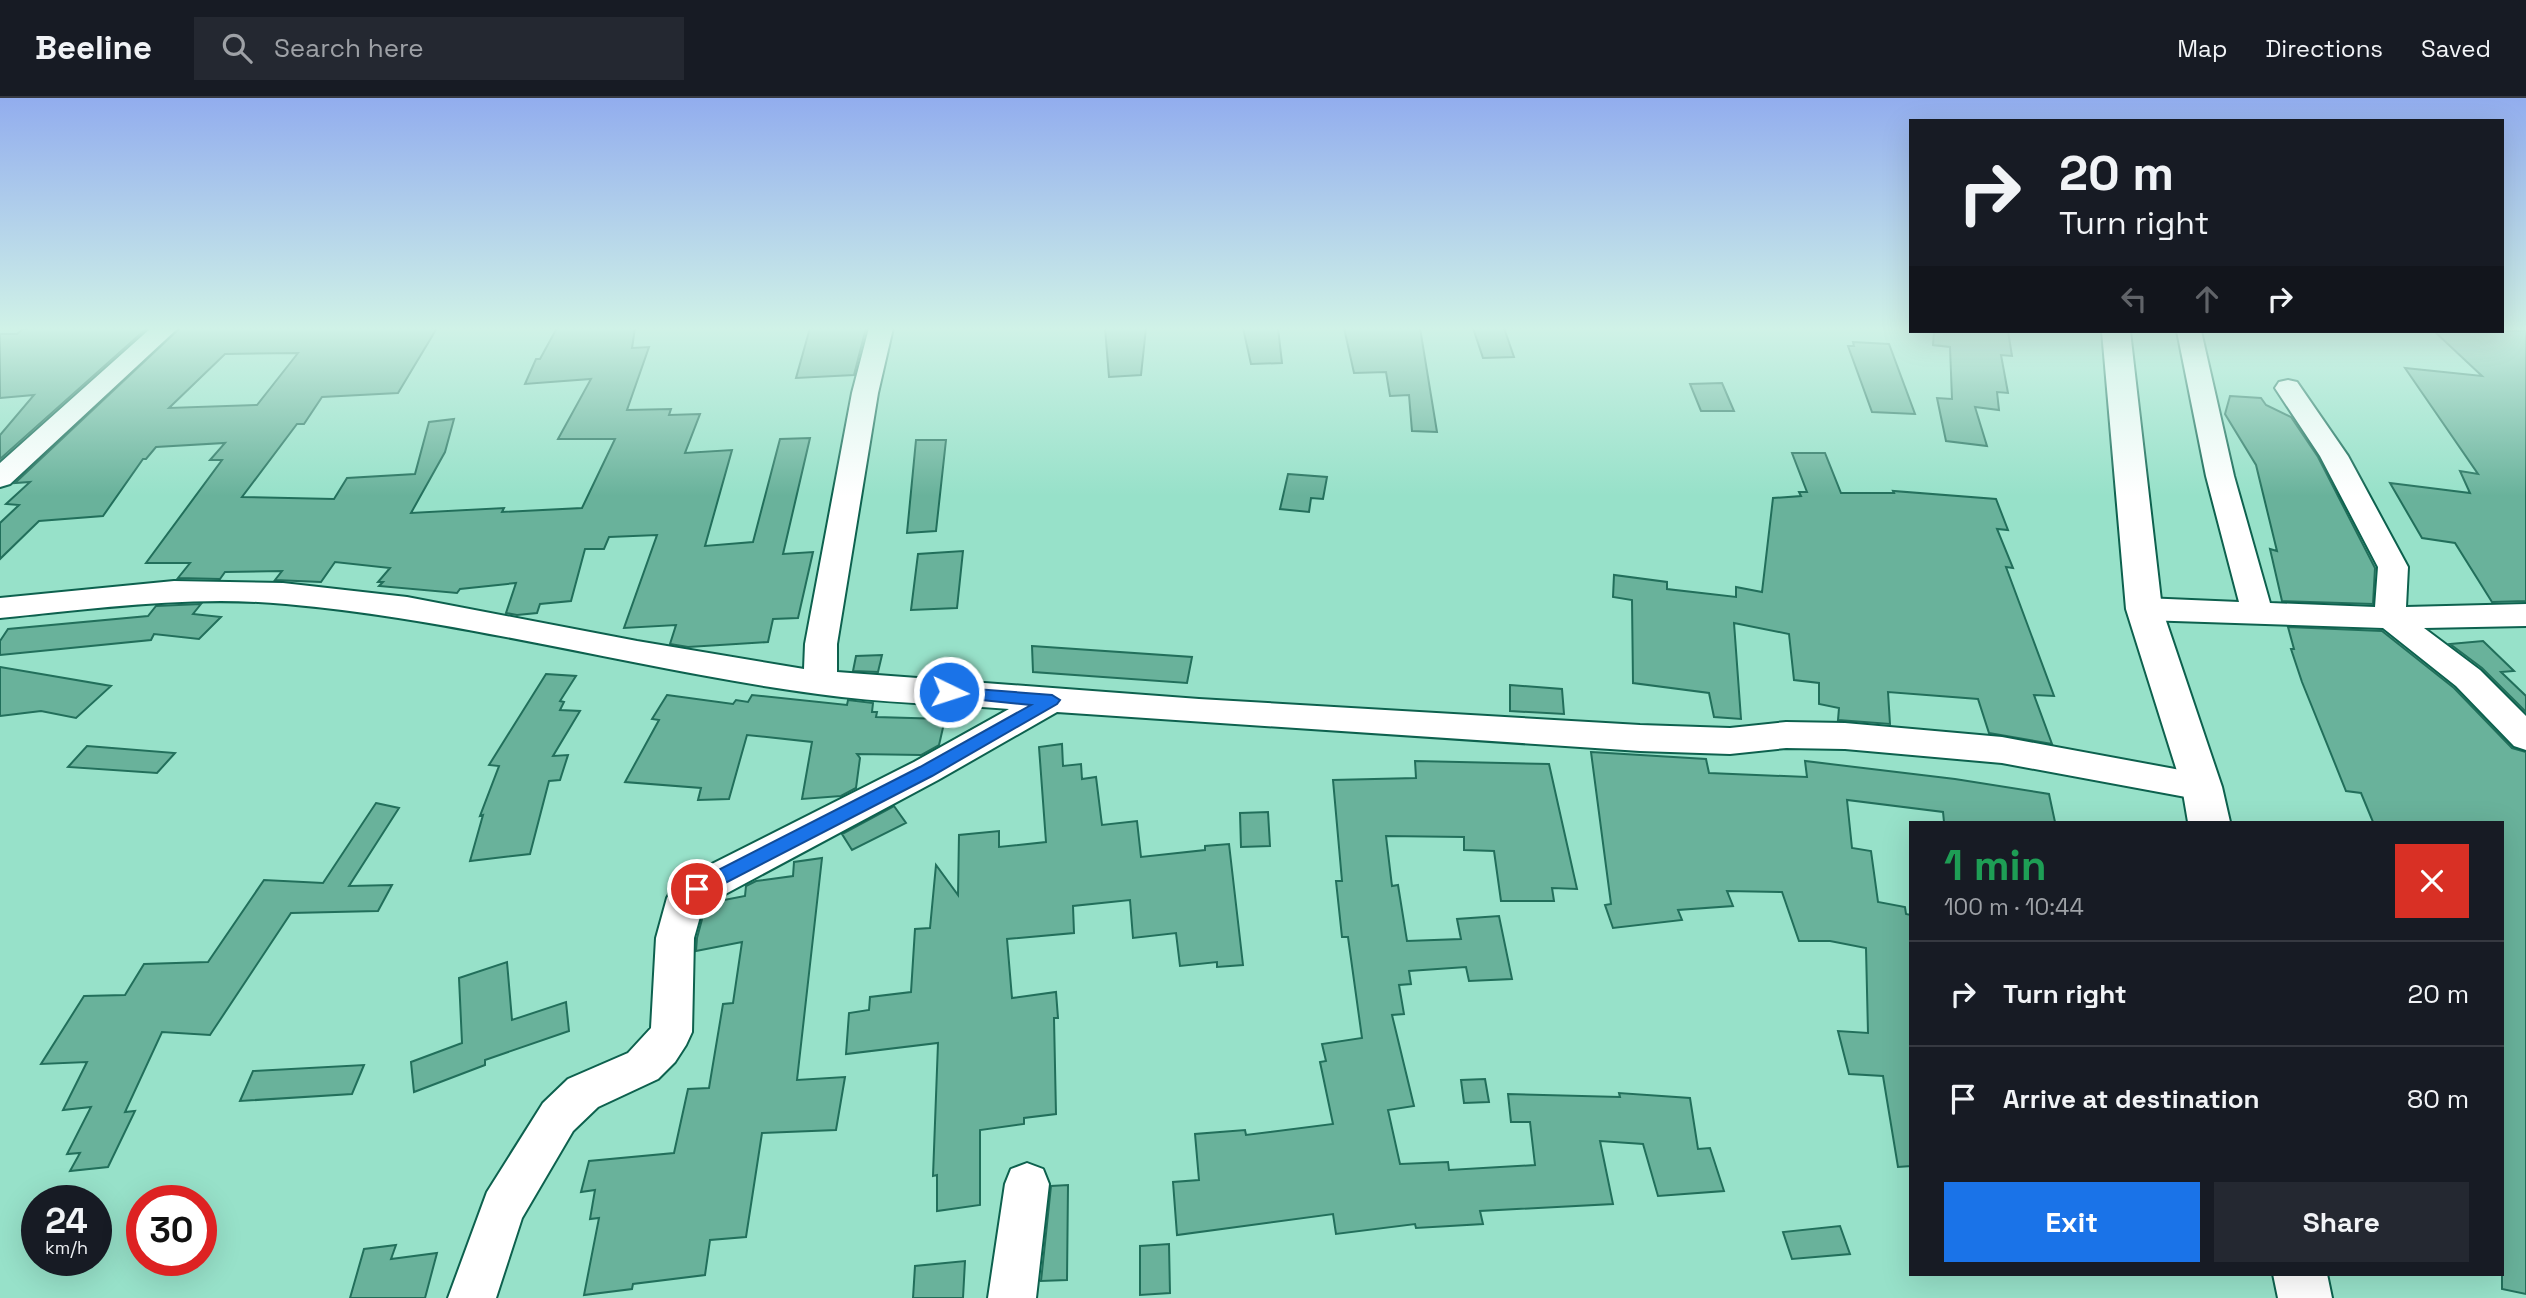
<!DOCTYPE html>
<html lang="en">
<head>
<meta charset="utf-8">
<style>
	:root { --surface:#171b24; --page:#242831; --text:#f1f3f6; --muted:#9ea1a6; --line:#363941; --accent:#1a73e8 }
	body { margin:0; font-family:"Space Grotesk",sans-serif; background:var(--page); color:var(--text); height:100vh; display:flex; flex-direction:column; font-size:26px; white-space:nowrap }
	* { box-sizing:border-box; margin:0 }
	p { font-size:23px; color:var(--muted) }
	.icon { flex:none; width:38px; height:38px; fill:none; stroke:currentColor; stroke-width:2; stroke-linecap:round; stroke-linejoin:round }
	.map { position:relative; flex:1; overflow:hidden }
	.panel { position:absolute; left:1909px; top:723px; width:595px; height:455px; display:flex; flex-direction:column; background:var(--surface); border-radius:0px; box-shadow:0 7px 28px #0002 }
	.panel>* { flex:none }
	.banner { position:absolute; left:1909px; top:21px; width:595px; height:214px; border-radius:0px; box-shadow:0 7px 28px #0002; background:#171b24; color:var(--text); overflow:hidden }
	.speed { position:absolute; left:21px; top:1087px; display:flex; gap:14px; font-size:35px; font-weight:700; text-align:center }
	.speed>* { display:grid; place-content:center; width:91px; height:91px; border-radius:50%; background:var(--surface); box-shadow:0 7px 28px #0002; line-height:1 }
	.speed small { font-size:18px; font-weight:400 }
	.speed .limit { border:10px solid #d22; background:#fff; color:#111 }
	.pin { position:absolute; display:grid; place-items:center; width:60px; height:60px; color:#fff; margin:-30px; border:4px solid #fff; border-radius:50%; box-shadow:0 2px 7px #0007 }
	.me { position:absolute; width:77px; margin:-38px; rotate:94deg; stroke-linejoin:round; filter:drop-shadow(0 0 5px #0008) }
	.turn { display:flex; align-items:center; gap:24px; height:147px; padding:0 35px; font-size:32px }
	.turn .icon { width:91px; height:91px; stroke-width:2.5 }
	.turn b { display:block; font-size:49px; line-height:60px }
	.lanes { display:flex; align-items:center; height:66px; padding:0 35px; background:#0003; justify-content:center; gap:35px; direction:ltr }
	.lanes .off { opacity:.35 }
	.round { display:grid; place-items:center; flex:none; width:74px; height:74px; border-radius:0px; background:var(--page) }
	.summary { display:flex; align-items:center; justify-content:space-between; height:119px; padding:0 35px }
	h1 { font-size:42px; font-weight:700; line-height:52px; color:#1e9e55 }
	.primary-button { display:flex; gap:14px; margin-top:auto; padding:14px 35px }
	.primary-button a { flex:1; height:80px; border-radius:0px; background:var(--accent); color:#fff; font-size:28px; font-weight:700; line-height:80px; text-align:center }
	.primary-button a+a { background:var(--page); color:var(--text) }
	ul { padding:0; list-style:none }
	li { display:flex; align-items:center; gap:21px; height:105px; padding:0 35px; border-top:2px solid var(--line) }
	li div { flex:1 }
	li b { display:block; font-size:26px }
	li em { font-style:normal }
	header { display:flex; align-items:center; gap:42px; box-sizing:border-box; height:98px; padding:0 35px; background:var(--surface); border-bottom:2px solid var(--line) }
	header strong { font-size:33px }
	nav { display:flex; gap:38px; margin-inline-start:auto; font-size:24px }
	.search { width:490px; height:63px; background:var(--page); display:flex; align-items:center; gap:18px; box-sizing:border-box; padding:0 24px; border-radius:0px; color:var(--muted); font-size:26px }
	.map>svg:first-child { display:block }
</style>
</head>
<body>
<header>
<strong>Beeline</strong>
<div class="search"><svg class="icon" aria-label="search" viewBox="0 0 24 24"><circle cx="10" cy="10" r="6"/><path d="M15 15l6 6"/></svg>Search here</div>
<nav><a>Map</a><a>Directions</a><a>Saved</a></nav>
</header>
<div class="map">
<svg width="2526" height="1200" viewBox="0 0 2526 1200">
	<rect width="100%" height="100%" fill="#97e1c9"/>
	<!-- building -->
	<path fill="#69b29b" stroke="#226f5b" stroke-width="2" fill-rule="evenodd" d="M35,230H147L0,361V337L34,297L0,300V236H17L23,231Z
		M180,230H437L398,295L322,299L304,326H297L242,399L334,401L347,380L415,376L429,324L454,321L445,354L411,415L504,410L502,414L582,410L615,341H558L591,281L525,286L536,261H540L557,230H635L632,250L649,249L627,312L671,311L669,317L700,316L685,355L732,352L705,448L753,444L780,341L810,340L783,456L813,454L798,520L773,521L768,544L688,549L670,546L676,527L624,530L657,437L609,439L604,451H585L571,503L540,506L537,515L517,517L506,515L516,485L460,491L457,495L379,488L383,484H378L390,470L335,464L321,484L275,482L282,473L225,474L220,481L178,480L190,465H146L222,362H210L225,345L156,349L146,361H143L103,418L39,423L0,461V425L19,407L6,406L30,384L15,385ZM298,255L257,307L169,310L225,256Z
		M810,230H866L854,277L796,280Z
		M1105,230H1146L1141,277L1109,279Z
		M1243,230H1278L1282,265L1251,266Z
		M1344,230H1420L1437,334L1412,333L1409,297L1390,298L1386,274L1354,275Z
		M1473,230H1504L1514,259L1483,260Z
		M1934,233H2008L2012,258L2001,257L2008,295L1997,294L1999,312L1975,309L1987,348L1946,343L1937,300L1952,301L1950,249L1933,247Z
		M2434,233H2526V503L2492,504L2455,445L2422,440L2390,385L2470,395L2460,373L2478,376L2405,270L2482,278Z
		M1853,244L1889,246L1915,316L1872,314L1848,248H1854Z
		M1722,285L1734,313H1701L1690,286Z
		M2230,298L2261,300L2266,307L2291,319L2318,359L2375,470L2373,506L2282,503L2270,451L2277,453L2256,367L2225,316Z
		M916,342H946L936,433L907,435Z
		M1792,355H1825L1841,395H1894L1893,393L1996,401L2008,432L1997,431L2013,470L2006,469L2054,598L2034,597L2052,646L1989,635L1978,601L1888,594L1890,626L1838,622L1839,610L1819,606V585L1794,582L1789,536L1734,525L1741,621L1714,619L1709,595L1633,585L1632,502L1613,499L1614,477L1667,484V491L1736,499V489L1762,494L1773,400L1801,398L1799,394H1807Z
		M1288,376L1327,379L1323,401L1311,400L1309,414L1280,411Z
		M963,453L957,510L911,512L918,456Z
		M201,506L193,516L221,519L199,541L154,536L151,542L0,557V543L8,531L148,518L156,508Z
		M2288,529L2382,533L2454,590L2512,650L2526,654V1196L2502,1191V724H2373L2361,695L2346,693L2302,584L2291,551H2294Z
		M2483,543L2514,573L2501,574L2526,598V614L2482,570L2450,546Z
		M1032,548L1192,559L1187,585L1033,574Z
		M882,557L878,574L853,573L856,558Z
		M0,569L111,588L76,620L41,613L0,618Z
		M546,576L576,578L560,603L564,604L560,612L580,613L553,658L568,657L560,682L549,683L530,756L470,763L483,717L480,718L499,668L489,667Z
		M1510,587L1562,591L1564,616L1510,613Z
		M667,597L733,606L736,602L748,604L752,597L847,607L848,602L873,605L872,614H877L876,619L945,621L939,647L921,657L857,656L860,660L856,690L841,698L802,701L812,644L747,637L729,701L698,702L701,690L625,684L659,622L652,621Z
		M1062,646L1063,668L1081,666L1082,681L1096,679L1102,727L1137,723L1141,759L1205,752V748L1229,746L1243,867L1217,869V864L1180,868L1176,835L1133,840L1130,802L1073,808L1074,835L1007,841L1012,900L1056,894L1058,920H1054L1056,1016L1024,1020V1026L980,1032V1107L937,1113V1077L933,1078L938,945L846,956L849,915L869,912L870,899L911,894L915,831L930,830L936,767L958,797L959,737L999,733V749L1046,744L1039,649Z
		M87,648L175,655L157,675L68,669Z
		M1591,654L1706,661L1709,675L1807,679L1805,663L1955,681L2049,696L2055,724H1944L1943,714L1847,702L1852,750L1871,753L1878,804L1905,809L1906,816L1911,817V1068L1898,1069L1883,978L1849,976L1838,933L1868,935L1866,850L1830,843H1799L1782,794L1727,793L1733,808L1678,812L1682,822L1613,830L1605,807L1611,806Z
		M1415,663L1549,666L1577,791L1552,790L1554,803H1501L1494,753L1464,752V739L1386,738L1392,788L1398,787L1407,843L1461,841L1457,821L1499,818L1512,881L1469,883L1466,869L1409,873L1411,886L1399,887L1404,916L1392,917L1414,1008L1388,1012L1400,1066L1448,1064L1449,1072L1535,1067L1530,1024H1511L1508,996L1620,999L1619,995L1690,1000L1698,1051L1710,1050L1724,1093L1658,1098L1643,1046L1600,1043L1613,1106L1480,1113L1483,1126L1416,1130L1415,1126L1336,1136L1333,1116L1177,1137L1173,1084L1199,1082L1195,1036L1245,1032L1246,1037L1333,1026L1320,964L1326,963L1322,946L1362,940L1348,839H1342L1336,783H1342L1333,682L1416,680Z
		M376,705L399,710L349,788L392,787L378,813L291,815L210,937L162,934L125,1014L135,1013L108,1069L70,1073L80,1055L67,1056L91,1009L63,1012L87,964L41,966L84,898L125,897L144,866L208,864L264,782L323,785Z
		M894,708L906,725L852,752L842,736Z
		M1268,714L1270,748L1241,749L1240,715Z
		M822,760L797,982L845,979L836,1032L762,1035L746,1139L710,1142L705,1177L633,1186L632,1191L584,1197L599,1120L590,1121L595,1092L581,1094L589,1063L674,1055L688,991L709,990L723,906L733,905L742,844L696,853L697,840L705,810L719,803L745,798L746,788L756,783L793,778L794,764Z
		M507,864L512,922L566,904L569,933L485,962V967L414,994L411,964L462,945L459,880Z
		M364,967L352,996L240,1003L253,973Z
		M1485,981L1489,1004L1464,1005L1461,982Z
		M1068,1087L1067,1182L1041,1183L1051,1088Z
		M1840,1128L1850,1156L1792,1161L1783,1134Z
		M1169,1146L1170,1195L1140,1197V1148Z
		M396,1147L391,1161L437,1155L425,1200H350L364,1151Z
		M965,1163L963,1200H913L915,1168Z"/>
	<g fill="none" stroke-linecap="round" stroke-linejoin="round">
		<defs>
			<path id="minor" d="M151,230H178L10,386L0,389V365Z
				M869,230H893L878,295L837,546V574L1199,601L1640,627L1730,630L1786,624L1845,625L2002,639L2202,676L2214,679L2220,689L2214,699L2202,702L2002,665L1845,651L1786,650L1730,656L1640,653L1057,614L938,682L703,808L694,840L692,934L686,947L675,964L658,981L598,1009L573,1033L522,1120L496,1200H448L487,1094L543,1005L568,981L628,955L651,930L656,840L667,800L673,789L684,780L914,664L1009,611C946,606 881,605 818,596C640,572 465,522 286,506C190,497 95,511 0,520V500L174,483L283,485L407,499L637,543L804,571L805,546L852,295Z
				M2177,233H2201L2234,378L2270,505L2375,509L2378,469L2320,358L2275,290L2279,284L2288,282L2297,284L2348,358L2408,469L2406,509L2526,506V528L2424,530L2480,572L2526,618V652L2514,648L2456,588L2383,530L2144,522L2133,518L2128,511L2133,504L2144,500L2239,504L2206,378Z
				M1027,1065L1043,1071L1049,1086L1036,1200H988L1005,1086L1011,1071Z"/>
			<path id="trunk" d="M2102,233H2130L2162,511L2222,689L2230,724H2188L2182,689L2126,511Z
				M2273,1176H2327L2332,1200H2278Z"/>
		</defs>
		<!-- minor casing -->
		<use href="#minor" stroke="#0d614e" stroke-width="4"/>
		<!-- trunk casing -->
		<use href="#trunk" stroke="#0d614e" stroke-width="4"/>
		<!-- minor -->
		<use href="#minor" fill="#fff" fill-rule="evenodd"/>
		<!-- trunk -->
		<use href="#trunk" fill="#fff" fill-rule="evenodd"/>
	</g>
	<!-- sky -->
	<linearGradient id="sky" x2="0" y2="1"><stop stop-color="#92adee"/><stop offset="0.58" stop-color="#d0f2e7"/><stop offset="1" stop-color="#d0f2e7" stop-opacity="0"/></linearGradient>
	<rect width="2526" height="398" fill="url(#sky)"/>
	<!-- route -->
	<path fill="#1a73e8" stroke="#114b97" stroke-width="2" d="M949,589L1052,597L1060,602L1057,606L932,678L704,796L697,798L691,796L688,791L691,786L920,669L1031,607L943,598L941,594L943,590Z"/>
</svg>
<div class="speed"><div>24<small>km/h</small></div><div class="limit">30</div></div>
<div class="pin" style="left:697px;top:791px;background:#d93025"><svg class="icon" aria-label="arrive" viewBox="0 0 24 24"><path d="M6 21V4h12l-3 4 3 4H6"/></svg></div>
<svg class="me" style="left:949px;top:594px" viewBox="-20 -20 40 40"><circle r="17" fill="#1a73e8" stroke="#fff" stroke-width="3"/><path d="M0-11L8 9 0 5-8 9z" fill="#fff"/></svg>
<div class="banner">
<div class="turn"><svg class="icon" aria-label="right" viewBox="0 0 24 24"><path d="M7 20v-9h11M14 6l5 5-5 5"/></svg><div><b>20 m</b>Turn right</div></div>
<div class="lanes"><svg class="icon off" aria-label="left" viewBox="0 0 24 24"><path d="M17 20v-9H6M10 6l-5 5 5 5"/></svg><svg class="icon off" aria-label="ahead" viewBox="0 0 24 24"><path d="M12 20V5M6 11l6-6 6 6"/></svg><svg class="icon" aria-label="right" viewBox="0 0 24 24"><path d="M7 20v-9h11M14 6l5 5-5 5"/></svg></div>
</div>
<section class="panel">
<div class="summary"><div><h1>1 min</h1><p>100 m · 10:44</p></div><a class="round" style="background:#d93025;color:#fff"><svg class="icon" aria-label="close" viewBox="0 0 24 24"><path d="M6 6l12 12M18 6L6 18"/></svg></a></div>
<ul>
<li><svg class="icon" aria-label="right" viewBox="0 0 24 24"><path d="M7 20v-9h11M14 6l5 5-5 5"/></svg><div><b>Turn right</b></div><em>20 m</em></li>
<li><svg class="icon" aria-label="arrive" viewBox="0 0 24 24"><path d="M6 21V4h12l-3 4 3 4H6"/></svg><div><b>Arrive at destination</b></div><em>80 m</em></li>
</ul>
<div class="primary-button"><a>Exit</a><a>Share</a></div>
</section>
</div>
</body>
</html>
